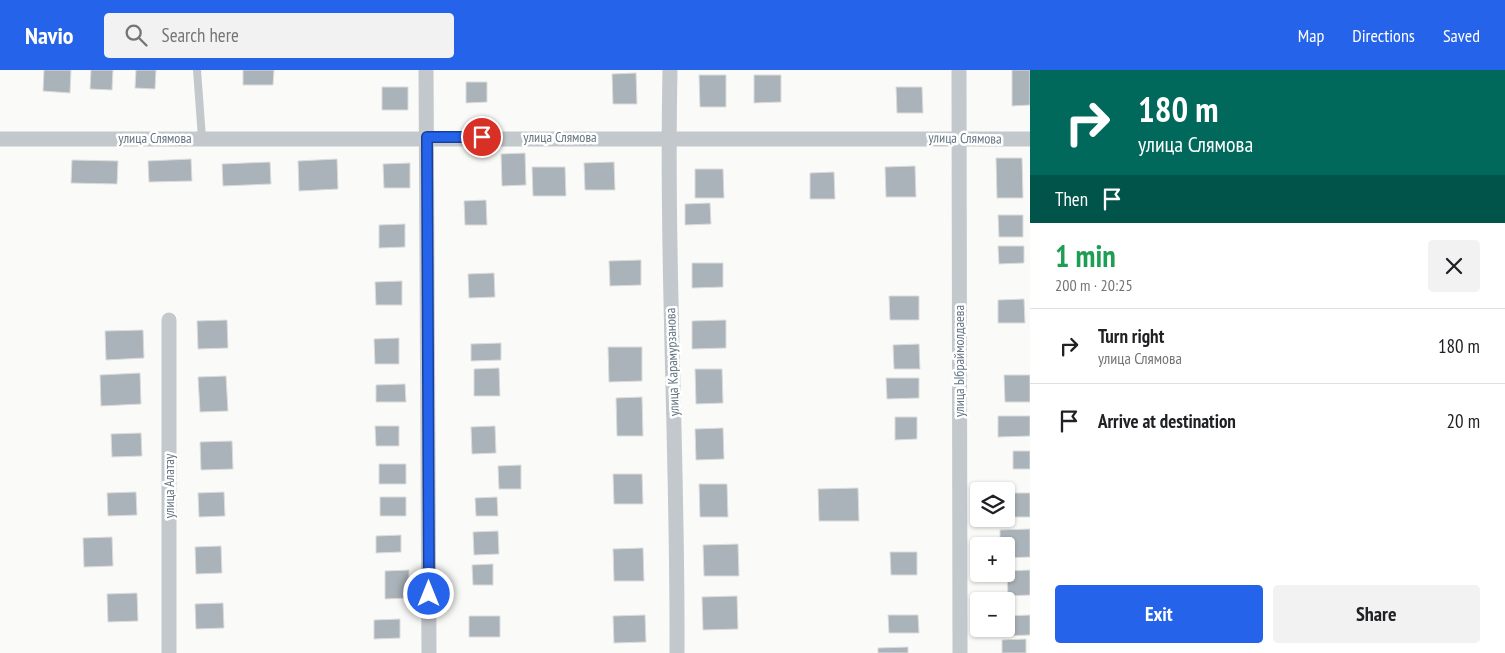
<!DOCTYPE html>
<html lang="en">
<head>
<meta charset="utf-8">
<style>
	:root { --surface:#fff; --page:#f2f2f2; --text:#202124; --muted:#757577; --line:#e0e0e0; --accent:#2563eb }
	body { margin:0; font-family:"PT Sans Narrow",sans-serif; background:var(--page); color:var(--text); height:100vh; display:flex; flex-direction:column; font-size:19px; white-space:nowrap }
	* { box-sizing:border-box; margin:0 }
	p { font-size:16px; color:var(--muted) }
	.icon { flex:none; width:28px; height:28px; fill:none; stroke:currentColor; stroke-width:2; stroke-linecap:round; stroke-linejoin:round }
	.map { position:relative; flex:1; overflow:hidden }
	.sheet { display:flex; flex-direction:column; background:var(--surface); width:475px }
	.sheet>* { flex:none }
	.hud { background:#00695c; color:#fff; overflow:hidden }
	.buttons { position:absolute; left:970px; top:412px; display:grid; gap:10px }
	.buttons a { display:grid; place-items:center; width:45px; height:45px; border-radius:5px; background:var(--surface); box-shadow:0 1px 4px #0004; font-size:25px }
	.pin { position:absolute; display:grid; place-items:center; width:42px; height:42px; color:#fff; margin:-21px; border:2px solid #fff; border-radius:50%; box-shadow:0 1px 5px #0007 }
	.me { position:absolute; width:55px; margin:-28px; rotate:0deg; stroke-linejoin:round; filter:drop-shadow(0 0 4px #0008) }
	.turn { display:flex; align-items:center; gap:18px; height:105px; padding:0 25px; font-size:22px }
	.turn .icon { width:65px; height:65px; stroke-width:2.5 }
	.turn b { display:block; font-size:35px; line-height:42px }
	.then { display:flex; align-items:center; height:48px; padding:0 25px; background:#0003; gap:10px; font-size:19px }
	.round { display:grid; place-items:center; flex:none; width:52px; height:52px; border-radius:5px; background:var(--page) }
	.summary { display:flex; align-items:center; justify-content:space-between; height:85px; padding:0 25px }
	h1 { font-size:30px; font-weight:700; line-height:38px; color:#1e9e55 }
	.primary-button { display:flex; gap:10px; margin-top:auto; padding:10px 25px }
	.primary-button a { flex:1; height:58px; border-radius:5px; background:var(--accent); color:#fff; font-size:20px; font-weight:700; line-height:58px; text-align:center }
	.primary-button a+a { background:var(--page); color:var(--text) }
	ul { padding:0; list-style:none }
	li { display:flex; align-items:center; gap:15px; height:75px; padding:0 25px; border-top:1px solid var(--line) }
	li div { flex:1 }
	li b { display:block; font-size:19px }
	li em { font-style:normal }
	header { display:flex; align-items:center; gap:30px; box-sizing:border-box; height:70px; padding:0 25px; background:var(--accent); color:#fff }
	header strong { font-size:24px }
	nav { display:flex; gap:28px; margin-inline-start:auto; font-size:18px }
	.search { width:350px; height:45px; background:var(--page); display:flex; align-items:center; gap:12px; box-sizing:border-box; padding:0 18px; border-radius:5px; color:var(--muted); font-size:19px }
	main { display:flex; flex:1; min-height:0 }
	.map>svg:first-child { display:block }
</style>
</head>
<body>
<header>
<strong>Navio</strong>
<div class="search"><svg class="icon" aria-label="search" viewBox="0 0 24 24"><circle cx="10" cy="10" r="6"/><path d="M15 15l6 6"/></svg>Search here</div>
<nav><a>Map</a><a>Directions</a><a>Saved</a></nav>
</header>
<main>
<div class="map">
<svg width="1030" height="583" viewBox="0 0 1030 583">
	<rect width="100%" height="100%" fill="#fafaf8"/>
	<!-- building -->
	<path fill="#aab3b9" stroke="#dcdcda" d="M44,0H71L70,23L43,21Z
		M91,0H113L112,20L90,19Z
		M136,0H156L155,19L135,18Z
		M243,0H274L273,15H243Z
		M1012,0H1030V35L1012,36Z
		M636,3L637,34H613L612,4Z
		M699,5H726V37H700Z
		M754,5H781V32L754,33Z
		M466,12H487V32L466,33Z
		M382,17H408V40H382Z
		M896,17H922L923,43H897Z
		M525,83L526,115L502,116L501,84Z
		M996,88H1022L1023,128H997Z
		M191,89L192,111L149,112L148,91Z
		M337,89L338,119L299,121L298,91Z
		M72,90L118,91L117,114L71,113Z
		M270,92L271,114L223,116L222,94Z
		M614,92L615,120H585L584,93Z
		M410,93V118H384L383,94Z
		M915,96L916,127H886L885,97Z
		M532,97H565L566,126H533Z
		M695,99H723L724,128H695Z
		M834,102L835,129H810V103Z
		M486,130L487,155H465L464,131Z
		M710,133L711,154L685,155V134Z
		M998,145H1023V167H999Z
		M405,154V177L379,178V155Z
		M998,176H1024V193L999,194Z
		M641,190V215L610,216L609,191Z
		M692,193H723V217L692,218Z
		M494,203L495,227L469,228L468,204Z
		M402,211V235H376L375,212Z
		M889,226H919V250H890Z
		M1024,229L1025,253H998V230Z
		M227,250L228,278L198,279L197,251Z
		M726,250V278L692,279V251Z
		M143,260L144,288L106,290L105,261Z
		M399,268V294H375L374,269Z
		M501,273V290L471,291V274Z
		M919,274L920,299H894L893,275Z
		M608,277H642V311L609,312Z
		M499,298L500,326H474V299Z
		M695,299H722L723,333L696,334Z
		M140,303L141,334L101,336L100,305Z
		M1004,305H1030V332H1005Z
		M226,306L228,341L200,342L198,307Z
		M886,308H919V328L887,329Z
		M405,314L406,332H376V315Z
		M642,327L643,366H617L616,328Z
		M998,346H1030V366L998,367Z
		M895,347H917V369L895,370Z
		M375,356H399V376H376Z
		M495,356L496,383L472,384L471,357Z
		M723,358L724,389L696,390L695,359Z
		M141,363L142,386L112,387L111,364Z
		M232,371L233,399L201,400L200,372Z
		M1013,381H1030V399H1013Z
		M379,394H406V414H379Z
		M521,395V419H499L498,396Z
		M613,404H642L643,434H614Z
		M699,414H727L728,447H700Z
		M858,418L859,451H819L818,419Z
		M136,422L137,445L108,446L107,423Z
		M224,422L225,446L199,447L198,423Z
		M1006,423H1030V447H1006Z
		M380,427H406V446H380Z
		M497,427L498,446H476L475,428Z
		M1030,459V487L1006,488V476H1000V460Z
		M498,461L499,484L474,485L473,462Z
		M401,465V482L376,483V466Z
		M112,467L113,496L84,497L83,468Z
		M738,474L739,506H704L703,475Z
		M221,476L222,503L196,504L195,477Z
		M643,478L644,511H614L613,479Z
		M890,482H917V505H891Z
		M493,494V515H473L472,495Z
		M409,500V528L385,529V501Z
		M1030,500V525L1008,526L1007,501Z
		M137,523L138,551L108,552L107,524Z
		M737,526L738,559L703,560L702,527Z
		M223,533L224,558L196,559L195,534Z
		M645,545L646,572L614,573L613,546Z
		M888,545H918L919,563H889Z
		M1030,545V565L1003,566V559H1006V546Z
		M469,546H500V567H469Z
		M400,549V568L374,569V550Z
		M1026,569V583H1002V570Z
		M908,577V583H878V578Z"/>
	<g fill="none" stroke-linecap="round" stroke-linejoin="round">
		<!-- lane -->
		<path stroke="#c3c8cc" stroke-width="8" d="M197,0L202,68"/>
		<!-- street -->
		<path stroke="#c3c8cc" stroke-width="15" d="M426,0L429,583
			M670,0C666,194 678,389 677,583
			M959,0L960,583
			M0,69H1030
			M169,583V250"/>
	</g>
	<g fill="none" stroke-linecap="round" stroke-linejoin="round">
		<defs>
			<path id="route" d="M429,524L427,67H482"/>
		</defs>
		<!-- route casing -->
		<use href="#route" stroke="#184099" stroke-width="12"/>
		<!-- route -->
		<use href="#route" stroke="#2563eb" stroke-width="9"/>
	</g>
	<g text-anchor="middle" stroke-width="5" stroke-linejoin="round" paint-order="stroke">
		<!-- street labels -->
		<g font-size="14" fill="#657683" stroke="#fff">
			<text x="560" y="72">улица Слямова</text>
			<text x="155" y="73">улица Слямова</text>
			<text transform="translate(965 68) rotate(1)" y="5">улица Слямова</text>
			<text transform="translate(959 291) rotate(-90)" y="5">улица Ыбраймолдаева</text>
			<text transform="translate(672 292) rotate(-92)" y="5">улица Карамурзанова</text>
			<text transform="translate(169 416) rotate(-90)" y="5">улица Алатау</text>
		</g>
	</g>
</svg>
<div class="buttons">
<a><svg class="icon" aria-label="layers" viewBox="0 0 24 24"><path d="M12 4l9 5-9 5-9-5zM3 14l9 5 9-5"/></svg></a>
<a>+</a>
<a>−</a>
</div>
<div class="pin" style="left:482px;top:67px;background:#d93025"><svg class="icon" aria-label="arrive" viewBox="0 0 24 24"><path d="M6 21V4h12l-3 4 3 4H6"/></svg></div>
<svg class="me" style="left:429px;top:524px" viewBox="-20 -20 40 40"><circle r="17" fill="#2563eb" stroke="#fff" stroke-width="3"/><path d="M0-11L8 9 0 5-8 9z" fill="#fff"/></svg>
</div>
<section class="sheet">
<div class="hud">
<div class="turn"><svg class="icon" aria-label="right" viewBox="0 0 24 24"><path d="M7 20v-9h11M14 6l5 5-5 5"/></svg><div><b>180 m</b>улица Слямова</div></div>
<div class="then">Then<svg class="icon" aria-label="arrive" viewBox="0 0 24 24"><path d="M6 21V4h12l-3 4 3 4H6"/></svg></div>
</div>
<div class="summary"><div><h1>1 min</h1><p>200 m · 20:25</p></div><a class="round"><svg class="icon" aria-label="close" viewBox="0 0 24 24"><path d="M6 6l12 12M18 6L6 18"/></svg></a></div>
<ul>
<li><svg class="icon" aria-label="right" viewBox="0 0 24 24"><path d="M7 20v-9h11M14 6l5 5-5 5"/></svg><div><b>Turn right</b><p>улица Слямова</p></div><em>180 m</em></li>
<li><svg class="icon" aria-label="arrive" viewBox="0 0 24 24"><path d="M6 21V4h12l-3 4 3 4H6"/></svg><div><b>Arrive at destination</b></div><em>20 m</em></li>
</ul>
<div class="primary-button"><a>Exit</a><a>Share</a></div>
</section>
</main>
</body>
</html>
